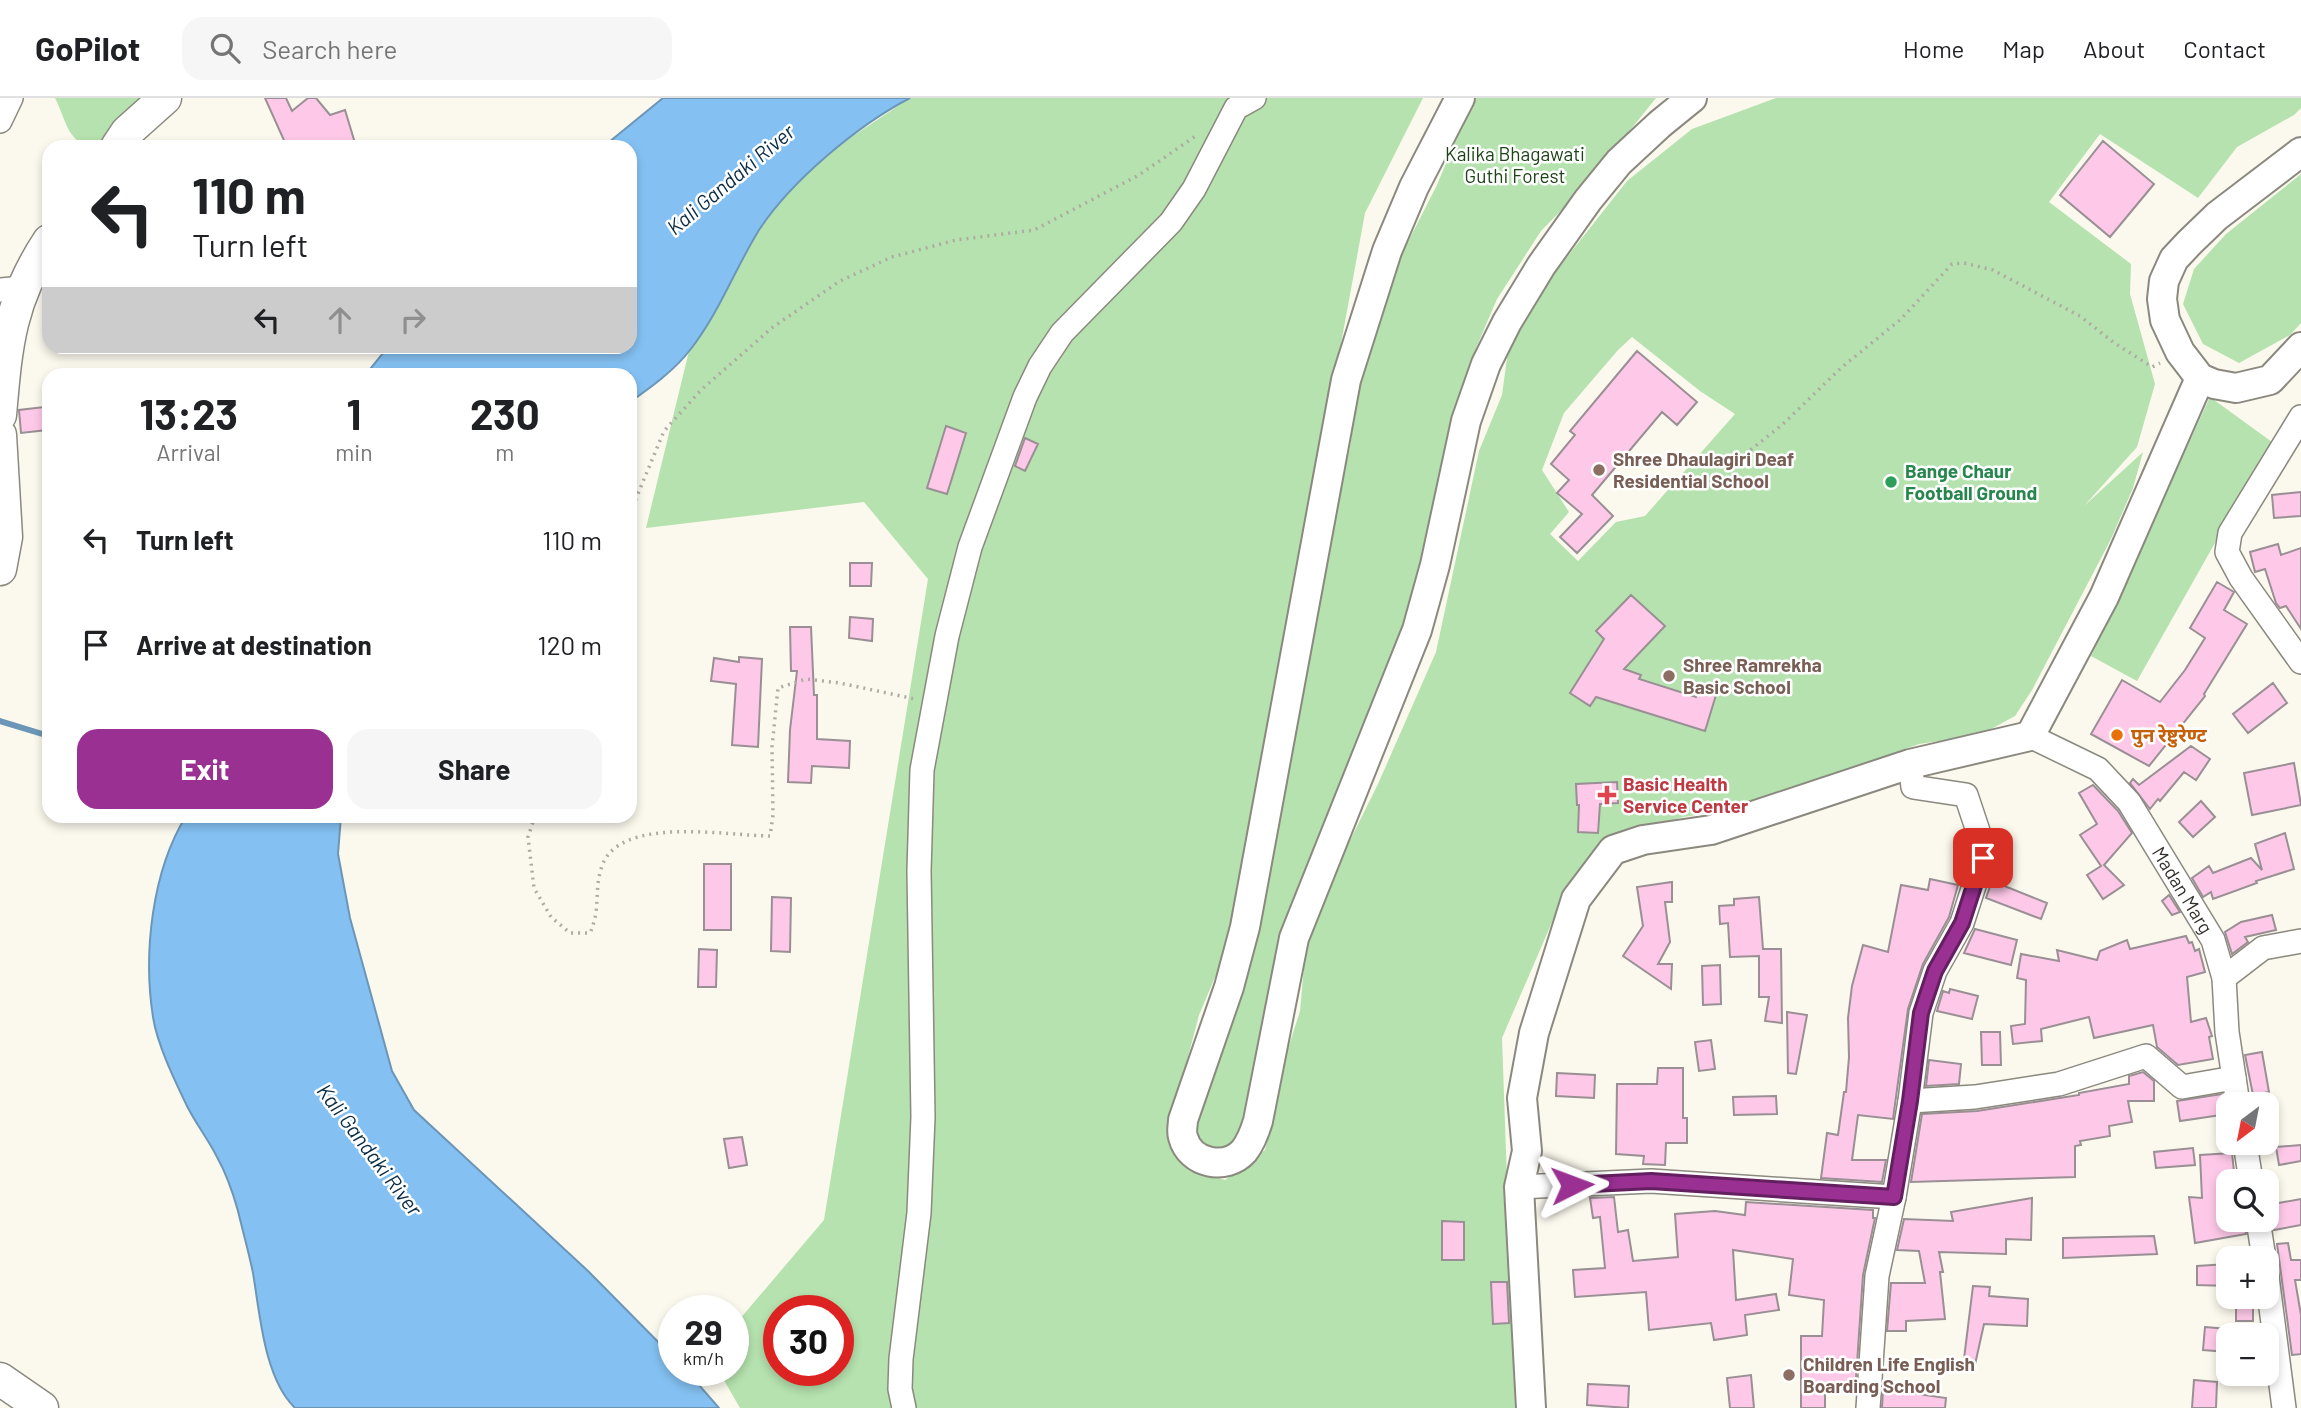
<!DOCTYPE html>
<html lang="en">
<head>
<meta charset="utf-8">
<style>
	:root { --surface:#fff; --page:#f6f6f6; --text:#202124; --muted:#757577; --line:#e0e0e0; --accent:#993092 }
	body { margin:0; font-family:Barlow,"Noto Sans Devanagari",sans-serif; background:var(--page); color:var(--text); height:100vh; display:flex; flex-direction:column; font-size:26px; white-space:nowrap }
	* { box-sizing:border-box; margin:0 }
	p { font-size:23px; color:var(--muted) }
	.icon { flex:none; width:38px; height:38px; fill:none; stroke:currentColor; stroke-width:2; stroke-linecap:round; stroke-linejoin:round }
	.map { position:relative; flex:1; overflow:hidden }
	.details { position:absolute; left:42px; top:270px; width:595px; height:455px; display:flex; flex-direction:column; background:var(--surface); border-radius:21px; box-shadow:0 4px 10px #0003 }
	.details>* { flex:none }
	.top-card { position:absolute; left:42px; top:42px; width:595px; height:214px; border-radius:21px; box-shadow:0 4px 10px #0003; background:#fff; color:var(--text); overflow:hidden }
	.needle { width:46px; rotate:212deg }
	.buttons { position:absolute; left:2216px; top:994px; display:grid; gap:14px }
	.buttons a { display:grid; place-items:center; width:63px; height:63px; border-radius:14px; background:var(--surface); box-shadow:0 4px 10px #0003; font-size:35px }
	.speed { position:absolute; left:658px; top:1197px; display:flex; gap:14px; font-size:35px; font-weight:700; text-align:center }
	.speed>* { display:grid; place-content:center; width:91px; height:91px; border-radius:50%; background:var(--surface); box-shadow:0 4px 10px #0003; line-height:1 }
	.speed small { font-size:18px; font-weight:400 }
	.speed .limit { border:10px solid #d22; background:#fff; color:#111 }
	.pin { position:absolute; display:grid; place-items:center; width:60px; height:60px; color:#fff; margin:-30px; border-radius:14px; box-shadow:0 4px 10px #0006 }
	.me { position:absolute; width:77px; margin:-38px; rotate:87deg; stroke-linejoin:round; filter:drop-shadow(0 0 5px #0008) }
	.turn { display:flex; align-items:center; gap:24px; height:147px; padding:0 35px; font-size:32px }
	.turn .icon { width:91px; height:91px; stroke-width:2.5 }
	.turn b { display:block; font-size:49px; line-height:60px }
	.lanes { display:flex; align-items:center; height:66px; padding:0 35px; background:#0003; justify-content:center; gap:35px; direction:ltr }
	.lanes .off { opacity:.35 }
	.eta { display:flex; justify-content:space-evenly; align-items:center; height:119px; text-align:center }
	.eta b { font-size:42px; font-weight:700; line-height:49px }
	.cta { display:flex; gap:14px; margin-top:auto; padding:14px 35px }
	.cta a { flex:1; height:80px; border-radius:21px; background:var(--accent); color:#fff; font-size:28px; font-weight:700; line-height:80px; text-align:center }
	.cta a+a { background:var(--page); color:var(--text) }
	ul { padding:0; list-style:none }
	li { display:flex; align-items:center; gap:21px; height:105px; padding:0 35px }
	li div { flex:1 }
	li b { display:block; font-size:26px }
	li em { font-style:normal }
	header { display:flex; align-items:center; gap:42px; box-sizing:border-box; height:98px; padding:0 35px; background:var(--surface); border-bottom:2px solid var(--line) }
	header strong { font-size:33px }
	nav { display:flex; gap:38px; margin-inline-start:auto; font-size:24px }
	.search { width:490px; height:63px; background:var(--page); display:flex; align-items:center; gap:18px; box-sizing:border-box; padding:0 24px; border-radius:21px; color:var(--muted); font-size:26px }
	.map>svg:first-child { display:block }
</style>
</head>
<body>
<header>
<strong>GoPilot</strong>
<div class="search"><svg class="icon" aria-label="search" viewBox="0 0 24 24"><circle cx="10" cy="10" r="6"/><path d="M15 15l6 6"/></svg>Search here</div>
<nav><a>Home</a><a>Map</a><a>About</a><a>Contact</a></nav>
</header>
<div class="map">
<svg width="2301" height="1310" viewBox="0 0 2301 1310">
	<rect width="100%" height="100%" fill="#fbf8ed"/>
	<!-- green -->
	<path fill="#b5e2ae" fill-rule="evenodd" d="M55,0H145L121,21L100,49C67,49 67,23 55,0Z
		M910,0H1423L1365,115L1232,839L1199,917L1169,1031L1186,1069L1225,1082L1265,1052L1285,960L1300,913L1306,846L1319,805L1378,686L1436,554L1479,353L1502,297L1509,246L1541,192L1627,83L1692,31L1776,0H2301V10L2294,17L2237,49L2198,100L2100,36L2049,104L2131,166L2130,196L2155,286L2137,349L2084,408L2143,354L2133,390L2111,441L2032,592L2015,618L1980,637L1919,646L1766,701L1723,713L1683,719L1600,743L1568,787L1502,940L1515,1310H740L718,1272H733V1229L824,1122L928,481L864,404L646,430L689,253L729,189L759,132L796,84L850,40ZM1632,239L1700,293L1735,316L1645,418L1616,424L1578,463L1550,436L1569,414L1542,372L1564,315L1618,252ZM779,1213H838V1272H779Z
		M1473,0H1656L1586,87L1541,133L1497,201L1473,257L1451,328L1418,486L1264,972L1237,1048L1215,1058L1195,1044L1194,1011L1350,349L1366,241L1384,191L1437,87Z
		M2301,76V225L2290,237L2239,265L2203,246L2183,206L2194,171L2226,136Z
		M2210,299L2272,344L2137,583L2091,558Z"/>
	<!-- water -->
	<path fill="#84c1f2" stroke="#6c96b7" stroke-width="2" d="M663,0H910C858,27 791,83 759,132C735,171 719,215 690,252C675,272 650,290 630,304V276H366L388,249L630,248V49H603Z
		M186,718H341L338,756L350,820L392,973L414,1012L588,1173L674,1260V1272H686L719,1310H295C264,1280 260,1216 253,1175C249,1155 243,1134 238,1113C233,1095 226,1075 217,1059C208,1041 196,1026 187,1008C175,983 157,946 153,919C143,855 152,773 186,718Z"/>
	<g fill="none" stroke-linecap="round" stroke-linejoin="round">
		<!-- stream -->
		<path stroke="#6c96b7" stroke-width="6" d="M0,623L49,638"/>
	</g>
	<!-- building -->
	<path fill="#fec9e8" stroke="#998f94" stroke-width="2" d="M265,0H286L292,13L308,0H316L330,17L345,12L355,45L341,49H287Z
		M2103,43L2154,86L2110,139L2060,97Z
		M1637,253L1697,304L1677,327L1662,314L1592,397L1613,418L1577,455L1560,439L1582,416L1557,395L1569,382L1551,366L1575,337L1570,333Z
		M44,309L47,332L21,335L19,312Z
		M946,328L966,335L947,396L927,390Z
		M1025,340L1038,346L1025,373L1015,368Z
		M2301,394V418L2274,420L2272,397Z
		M2278,446L2281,457L2301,450V531L2286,508L2280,510L2276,505L2265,471L2255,474L2250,454Z
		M850,465H872L871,488H850Z
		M2217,484L2234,494L2224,512L2247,526L2204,596L2205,598L2149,668L2091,636L2122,582L2160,604L2185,572L2205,540L2190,530Z
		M1631,497L1665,528L1624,571L1641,577L1639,581L1696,599L1698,591L1716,597L1705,633L1596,599L1590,608L1570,595L1604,541L1596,533Z
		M850,519L873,521L872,543L849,540Z
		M790,529H811L814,597H817V641L850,643L849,670L812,668L811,685L788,684L790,632L797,573H791Z
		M739,559L762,561L758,649L732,647L736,586L711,583L714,560L739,564Z
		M2273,585L2287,605L2248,635L2233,616Z
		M2191,648L2210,661L2196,682L2184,674L2160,703L2158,701L2150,711L2130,685L2133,681L2139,687Z
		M2294,665L2301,707L2252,717L2244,675Z
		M1617,684L1618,705L1600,706L1598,735L1578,734L1579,707H1577L1576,686Z
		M2093,687L2118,713L2132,735L2104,767L2124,787L2103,801L2087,777L2101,768L2080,737L2097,726L2079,695Z
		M2201,703L2215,719L2193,739L2179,724Z
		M2285,735L2294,771L2256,783L2257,785L2213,801L2211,794L2203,799L2192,780L2209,768L2213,775L2251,760L2262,772L2255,746Z
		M704,766H731V832H704Z
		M1930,781L1958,787L1949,819L1923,866L1908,911L1893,1021L1858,1017L1852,1062H1886L1882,1084L1821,1080L1827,1035L1838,1037L1844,994H1846L1849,959L1848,920L1852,888L1863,847L1888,854L1901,787L1928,792Z
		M1992,783L2047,805L2041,821L1986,800Z
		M1672,784V804H1665L1670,844L1658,866H1672L1671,891L1623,858L1643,828L1637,789Z
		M2169,797L2180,814L2172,817L2162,803Z
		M772,799L791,800L790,854L771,853Z
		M1759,799L1763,851H1781L1782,925L1765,923L1769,899H1759V858L1730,859L1728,825L1720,826L1719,808L1734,807V801Z
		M2272,817L2276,832L2245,839L2248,844L2232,856L2225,834L2241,824Z
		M1975,831L2017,842L2011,867L1964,855Z
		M2186,838L2189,845L2192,844L2195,853L2199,851L2205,874L2187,879L2191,924L2206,920L2212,938L2209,939L2213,961L2178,967L2157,949L2153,927L2094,940L2089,919L2041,931L2042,943L2013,946L2011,928L2025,926L2026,882L2017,880L2021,856L2059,863L2057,852L2097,862L2100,853L2127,842L2130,851Z
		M699,851L717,852L716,889H698Z
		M1720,867L1721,906L1703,907L1702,868Z
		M1950,891L1978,898L1972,921L1937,913L1943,893L1949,895Z
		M1787,914L1807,917L1796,976L1788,975Z
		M1981,934H2000L2001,967H1982Z
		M1711,942L1715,971L1699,973L1695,944Z
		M2262,954L2269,994L2253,997L2245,957Z
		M1929,962L1961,966L1959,986L1926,988Z
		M1658,970H1683V1020H1687V1045H1666L1665,1067L1643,1066L1644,1058L1616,1056L1617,986H1657Z
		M2143,974L2154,983V1003H2128L2132,1024L2109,1028L2110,1038L2080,1043L2081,1047L2075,1048V1079L1911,1084L1922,1016L1977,1013L2079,997V995L2129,986V978Z
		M1557,975L1595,977L1594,1000L1556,998Z
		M2222,996L2228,1016L2180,1023L2177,1003Z
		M1776,998L1777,1016L1734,1017L1733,999Z
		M742,1039L747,1067L729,1070L724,1041Z
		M2301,1047V1063L2279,1067L2276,1049Z
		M2193,1050L2195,1067L2156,1070L2154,1054Z
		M2232,1055L2235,1083H2228V1122H2244L2246,1136L2195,1145L2189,1099L2202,1100L2200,1057Z
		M1614,1099L1618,1134L1628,1132L1633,1163L1678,1159L1675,1116L1715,1113L1745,1117L1746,1104L1873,1112V1120H1875L1863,1177L1855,1295L1825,1291V1310H1801V1238H1822L1824,1202L1789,1197L1793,1161L1733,1152L1736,1202L1776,1196L1779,1212L1745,1217L1747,1237L1714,1242L1711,1225L1649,1232L1646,1194L1575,1199L1573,1172L1605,1170L1600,1119L1593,1120L1590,1100Z
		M2032,1100L2031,1142L2006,1141V1156L1939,1154L1943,1174H1940L1945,1221L1906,1223V1233H1887L1891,1185H1925L1919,1153L1897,1152L1904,1121L1953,1123L1951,1114Z
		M2301,1101V1127L2274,1132L2267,1107Z
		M1442,1123L1464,1124V1162H1442Z
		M2154,1138L2157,1156L2063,1160V1140Z
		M2288,1145L2291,1162H2301V1182H2295L2301,1217V1256L2292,1257L2277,1146Z
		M2228,1166V1188L2197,1187V1168Z
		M1491,1184H1507L1509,1225L1493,1226Z
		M1973,1188L1990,1189L1989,1198L2028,1201L2027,1228L1984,1226L1974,1271L1963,1269Z
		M2236,1200H2253V1223H2236Z
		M2205,1229L2228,1231V1254L2203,1252Z
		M1751,1277L1754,1310H1730L1727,1280Z
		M2194,1282L2217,1284L2216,1310H2192Z
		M1588,1286L1629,1288L1628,1310L1587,1307Z
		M1883,1291L1946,1300L1945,1310H1882Z"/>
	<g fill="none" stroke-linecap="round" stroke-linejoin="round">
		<defs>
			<g id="minor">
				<path d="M0,23L11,0"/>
				<path d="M0,192L22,190"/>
				<path d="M2301,319L2230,435L2227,454L2241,480L2301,564"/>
				<path id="s1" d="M2030,638L2098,671L2129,704L2213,842L2224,880L2227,934L2238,1006"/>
				<path d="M2224,880L2263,850L2301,843"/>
				<path d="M1910,1003L1975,999L2059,986L2146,958L2182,989L2234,980"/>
				<path d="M2245,1045L2251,1083"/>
				<path d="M1519,1089L1651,1083L1894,1099"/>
				<path d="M2258,1122L2264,1160"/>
				<path d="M2266,1171L2284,1310"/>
				<path d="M904,1310L900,1291L901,1261L919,1115L923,1019L919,773L922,672L947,538L970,449L1025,299L1040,268L1062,235L1171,124L1194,91L1236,10L1254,0"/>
				<path d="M1868,1310L1877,1178L1894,1099L1910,1003L1921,915L1935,873L1962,825L1983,760L1979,736L1966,697L1913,689L1910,666"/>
			</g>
			<path id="major" d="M1460,0L1414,89L1387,153L1346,282L1245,829L1229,889L1183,1022C1183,1027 1181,1033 1183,1039C1190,1066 1226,1073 1244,1053C1251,1044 1255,1033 1258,1023L1294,840L1417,532L1435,467L1466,323L1486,266L1507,224L1541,168L1588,102L1619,64L1660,26L1692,0
				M2301,54L2217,118L2189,145L2174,161L2164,183L2162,201L2165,222L2180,254L2200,280L2214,286L2236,290L2270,282L2301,249
				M1531,1310L1519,1089L1527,1053L1522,1000L1534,935L1576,801L1613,752L1643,742L1711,732L1910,666L2030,638L2104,499L2200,280"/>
			<path id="highway" d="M117,49L127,34L165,0
				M0,317C6,248 9,203 49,143
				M0,337L6,439L0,471
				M0,1281L42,1310"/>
		</defs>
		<!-- minor casing -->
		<use href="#minor" stroke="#8b897f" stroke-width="26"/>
		<!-- major casing -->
		<use href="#major" stroke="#8b897f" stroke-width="32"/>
		<!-- highway casing -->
		<use href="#highway" stroke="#8b897f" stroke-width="35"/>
		<!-- path -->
		<path stroke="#aeaba3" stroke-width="3.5" stroke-dasharray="2 5" stroke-linecap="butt" d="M1734,365L1782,327L1841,270L1901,221L1952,166L1964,165L1993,172L2080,218L2113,244L2152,269L2160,265
			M630,415L664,333L701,292L773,229L840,183L892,159L956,142L1034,132L1139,77L1197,37
			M535,718L528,739L534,790L551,819L570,835H590C601,810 594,794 601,771C616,716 727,738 770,738L773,717L772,649L778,590L806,581L840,585L915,601"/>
		<!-- minor -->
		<use href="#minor" stroke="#fff" stroke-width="23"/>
		<!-- major -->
		<use href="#major" stroke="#fff" stroke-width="28"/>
		<!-- highway -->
		<use href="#highway" stroke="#fff" stroke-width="32"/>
	</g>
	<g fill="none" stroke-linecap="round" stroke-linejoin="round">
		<defs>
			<path id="route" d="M1572,1087L1651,1083L1894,1099L1910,1003L1921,915L1935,873L1962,825L1983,760"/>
		</defs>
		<!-- route casing -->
		<use href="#route" stroke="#631f5f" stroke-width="18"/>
		<!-- route -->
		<use href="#route" stroke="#993092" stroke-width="12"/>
	</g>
	<!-- markers -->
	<g fill="#8d6e63" stroke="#fff" stroke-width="2.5">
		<circle cx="1599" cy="372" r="7"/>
		<circle cx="1669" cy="578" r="7"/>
		<circle cx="1789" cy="1277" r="7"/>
	</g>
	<circle fill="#2e9e5b" stroke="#fff" stroke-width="2.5" cx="1891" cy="384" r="7"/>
	<circle fill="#e8710a" stroke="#fff" stroke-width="2.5" cx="2117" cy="637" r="7"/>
	<path fill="#e0444e" stroke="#fff" stroke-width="2.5" d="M1603.5 686.5h7v7h7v7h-7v7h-7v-7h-7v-7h7z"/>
	<g text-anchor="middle" stroke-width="5" stroke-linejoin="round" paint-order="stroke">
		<!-- park labels -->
		<g font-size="19" fill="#1b4415" stroke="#fff">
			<text x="1515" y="63">Kalika Bhagawati<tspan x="1515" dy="22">Guthi Forest</tspan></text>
		</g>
		<!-- education labels -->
		<g font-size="19" font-weight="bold" fill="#785e54" stroke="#fff" text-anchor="start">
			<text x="1613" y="368">Shree Dhaulagiri Deaf<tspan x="1613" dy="22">Residential School</tspan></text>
			<text x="1683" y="574">Shree Ramrekha<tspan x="1683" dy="22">Basic School</tspan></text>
			<text x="1803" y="1273">Children Life English<tspan x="1803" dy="22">Boarding School</tspan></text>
		</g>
		<!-- leisure labels -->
		<g font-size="19" font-weight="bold" fill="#27864d" stroke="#fff" text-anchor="start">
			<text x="1905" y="380">Bange Chaur<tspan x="1905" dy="22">Football Ground</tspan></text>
		</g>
		<!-- food labels -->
		<g font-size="19" font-weight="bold" fill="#c56008" stroke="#fff" text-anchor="start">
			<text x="2131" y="644">पुन रेष्टुरेण्ट</text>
		</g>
		<!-- health labels -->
		<g font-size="19" font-weight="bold" fill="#be3a42" stroke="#fff" text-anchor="start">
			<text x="1623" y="693">Basic Health<tspan x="1623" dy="22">Service Center</tspan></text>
		</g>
		<!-- street labels -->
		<g font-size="19" fill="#33312d" stroke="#fff">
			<text dy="7" stroke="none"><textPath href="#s1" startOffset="224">Madan Marg</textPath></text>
		</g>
		<!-- water labels -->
		<g font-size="21" font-style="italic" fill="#0a2c45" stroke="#fff">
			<text transform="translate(731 82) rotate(-40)" y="7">Kali Gandaki River</text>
			<text transform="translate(369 1052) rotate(53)" y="7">Kali Gandaki River</text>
		</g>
	</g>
</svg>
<div class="buttons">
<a><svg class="needle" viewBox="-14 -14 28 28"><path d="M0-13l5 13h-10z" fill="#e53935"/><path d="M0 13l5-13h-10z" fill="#757577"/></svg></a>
<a><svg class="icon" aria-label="search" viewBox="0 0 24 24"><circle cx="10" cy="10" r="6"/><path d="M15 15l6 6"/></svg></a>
<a>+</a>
<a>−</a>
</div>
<div class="speed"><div>29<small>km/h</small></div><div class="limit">30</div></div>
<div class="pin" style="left:1983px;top:760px;background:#d93025"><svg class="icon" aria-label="arrive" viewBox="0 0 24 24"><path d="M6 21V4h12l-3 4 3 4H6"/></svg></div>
<svg class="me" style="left:1572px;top:1087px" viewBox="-20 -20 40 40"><path d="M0-17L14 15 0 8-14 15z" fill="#993092" stroke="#fff" stroke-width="4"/></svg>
<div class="top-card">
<div class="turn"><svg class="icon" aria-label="left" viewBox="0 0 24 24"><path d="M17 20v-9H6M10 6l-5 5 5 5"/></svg><div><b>110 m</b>Turn left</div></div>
<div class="lanes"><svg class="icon" aria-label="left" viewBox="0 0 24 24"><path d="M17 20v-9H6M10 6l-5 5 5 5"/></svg><svg class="icon off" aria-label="ahead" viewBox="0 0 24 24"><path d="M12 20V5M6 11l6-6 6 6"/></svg><svg class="icon off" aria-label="right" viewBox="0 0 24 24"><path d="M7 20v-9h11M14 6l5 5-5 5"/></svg></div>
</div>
<section class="details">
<div class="eta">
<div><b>13:23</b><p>Arrival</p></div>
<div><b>1</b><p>min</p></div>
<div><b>230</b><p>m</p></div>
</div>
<ul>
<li><svg class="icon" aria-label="left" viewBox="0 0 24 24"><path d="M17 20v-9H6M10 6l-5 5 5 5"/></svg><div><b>Turn left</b></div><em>110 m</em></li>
<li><svg class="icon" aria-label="arrive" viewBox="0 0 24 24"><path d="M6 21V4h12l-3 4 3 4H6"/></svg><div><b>Arrive at destination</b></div><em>120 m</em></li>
</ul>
<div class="cta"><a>Exit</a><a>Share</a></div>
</section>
</div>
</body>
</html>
